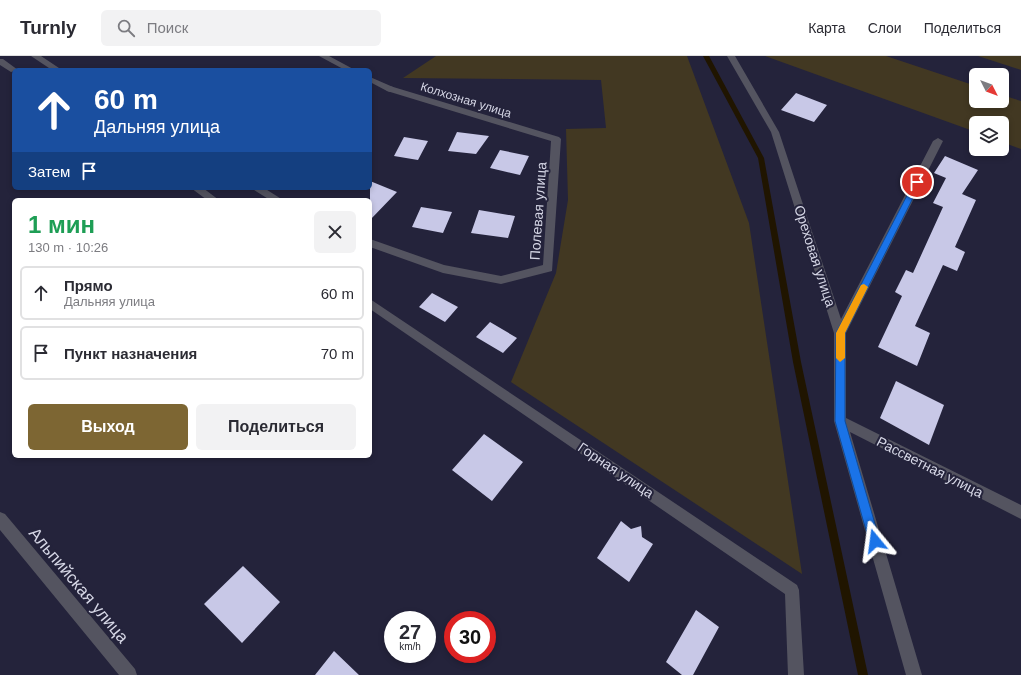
<!DOCTYPE html>
<html lang="ru">
<head>
<meta charset="utf-8">
<style>
	:root { --surface:#fff; --page:#f2f2f3; --text:#2b2b33; --muted:#7c7c81; --line:#e1e1e2; --accent:#7d6633 }
	body { margin:0; font-family:Arial,sans-serif; background:var(--page); color:var(--text); height:100vh; display:flex; flex-direction:column; font-size:15px; white-space:nowrap }
	* { box-sizing:border-box; margin:0 }
	p { font-size:13px; color:var(--muted) }
	.icon { flex:none; width:22px; height:22px; fill:none; stroke:currentColor; stroke-width:2; stroke-linecap:round; stroke-linejoin:round }
	.map { position:relative; flex:1; overflow:hidden }
	.panel { position:absolute; left:12px; top:142px; width:360px; height:260px; display:flex; flex-direction:column; background:var(--surface); border-radius:6px; box-shadow:0 2px 6px #0003 }
	.panel>* { flex:none }
	.hud { position:absolute; left:12px; top:12px; width:360px; height:122px; border-radius:6px; box-shadow:0 2px 6px #0003; background:#1a4fa0; color:#fff; overflow:hidden }
	.needle { width:26px; rotate:132deg }
	.fabs { position:absolute; left:969px; top:12px; display:grid; gap:8px }
	.fabs a { display:grid; place-items:center; width:40px; height:40px; border-radius:6px; background:var(--surface); box-shadow:0 2px 6px #0003; font-size:20px }
	.speed { position:absolute; left:384px; top:555px; display:flex; gap:8px; font-size:20px; font-weight:700; text-align:center }
	.speed>* { display:grid; place-content:center; width:52px; height:52px; border-radius:50%; background:var(--surface); box-shadow:0 2px 6px #0003; line-height:1 }
	.speed small { font-size:10px; font-weight:400 }
	.speed .limit { border:6px solid #d22; background:#fff; color:#111 }
	.pin { position:absolute; display:grid; place-items:center; width:34px; height:34px; color:#fff; margin:-17px; border:2px solid #fff; border-radius:50%; box-shadow:0 1px 4px #0007 }
	.me { position:absolute; width:44px; margin:-22px; rotate:344deg; stroke-linejoin:round; filter:drop-shadow(0 0 3px #0008) }
	.turn { display:flex; align-items:center; gap:14px; height:84px; padding:0 16px; font-size:18px }
	.turn .icon { width:52px; height:52px; stroke-width:2.5 }
	.turn b { display:block; font-size:28px; line-height:34px }
	.then { display:flex; align-items:center; height:38px; padding:0 16px; background:#0003; gap:8px; font-size:15px }
	.round { display:grid; place-items:center; flex:none; width:42px; height:42px; border-radius:6px; background:var(--page) }
	.overview { display:flex; align-items:center; justify-content:space-between; height:68px; padding:0 16px }
	h1 { font-size:24px; font-weight:600; line-height:30px; color:#1e9e55 }
	.action { display:flex; gap:8px; margin-top:auto; padding:8px 16px }
	.action a { flex:1; height:46px; border-radius:6px; background:var(--accent); color:#fff; font-size:16px; font-weight:600; line-height:46px; text-align:center }
	.action a+a { background:var(--page); color:var(--text) }
	ul { padding:0; list-style:none }
	li { display:flex; align-items:center; gap:12px; height:54px; margin:0 8px 6px; padding:0 8px; border:2px solid var(--line); border-radius:6px }
	li div { flex:1 }
	li b { display:block; font-size:15px }
	li em { font-style:normal }
	header { display:flex; align-items:center; gap:24px; box-sizing:border-box; height:56px; padding:0 20px; background:var(--surface); border-bottom:1px solid var(--line) }
	header strong { font-size:19px }
	nav { display:flex; gap:22px; margin-inline-start:auto; font-size:14px }
	.search { width:280px; height:36px; background:var(--page); display:flex; align-items:center; gap:10px; box-sizing:border-box; padding:0 14px; border-radius:6px; color:var(--muted); font-size:15px }
	.map>svg:first-child { display:block }
</style>
</head>
<body>
<header>
<strong>Turnly</strong>
<div class="search"><svg class="icon" aria-label="search" viewBox="0 0 24 24"><circle cx="10" cy="10" r="6"/><path d="M15 15l6 6"/></svg>Поиск</div>
<nav><a>Карта</a><a>Слои</a><a>Поделиться</a></nav>
</header>
<div class="map">
<svg width="1021" height="619" viewBox="0 0 1021 619">
	<rect width="100%" height="100%" fill="#24233b"/>
	<!-- green -->
	<path fill="#423822" d="M436,0H687L749,167L802,518L511,326L556,217L568,144L566,73L606,72L601,24L403,22Z
		M765,0H886L976,30V45H1002V39L1021,45V93L1002,86V67H976V76Z
		M978,0H1021V14Z"/>
	<g fill="none" stroke-linecap="round" stroke-linejoin="round">
		<!-- stream -->
		<path fill="#201500" fill-rule="evenodd" d="M703,0H709L764,102L801,306L868,619H858L793,306L758,102Z"/>
	</g>
	<!-- building -->
	<path fill="#c8c8e7" d="M796,37L827,49L814,66L781,54Z
		M457,76L489,80L476,98L448,95Z
		M404,81L428,85L418,104L394,100Z
		M500,94L529,100L520,119L490,112Z
		M945,100L978,114L962,138L976,144L955,191L965,196L957,215L943,209L915,270L930,277L917,310L878,291L902,240L895,236L906,214L913,217L943,151L933,147L946,122L934,117Z
		M370,125L397,136L370,164Z
		M421,151L452,156L443,177L412,171Z
		M479,154L515,160L508,182L471,177Z
		M432,237L458,251L445,266L419,251Z
		M490,266L517,282L503,297L476,281Z
		M896,325L944,349L929,389L880,362Z
		M484,378L523,406L492,445L452,414Z
		M621,465L631,473L641,470L642,481L653,488L629,526L597,502Z
		M243,510L280,546L242,587L204,548Z
		M696,554L719,571L693,619H682L666,606Z
		M334,595L359,619H315Z"/>
	<g fill="none" stroke-linecap="round" stroke-linejoin="round">
		<!-- lane -->
		<path fill="#545460" fill-rule="evenodd" d="M319,0H329L355,14H345Z
			M370,21L393,31L394,33L390,36L387,35L370,26Z"/>
		<!-- street -->
		<path fill="#545460" fill-rule="evenodd" d="M31,0H41L62,14H52Z
			M727,0H735L779,76L841,263L933,85L938,82L943,85L846,277V362L1021,449V463L850,376L922,619H906L834,365V277L771,76Z
			M0,3H3L18,14L11,16L0,9Z
			M390,30L559,81L561,83L552,215L501,228L443,217L370,191V183L444,209L501,220L543,209L551,85L387,35L386,33Z
			M191,132H203L219,144H207Z
			M251,132H264L283,144H270Z
			M370,243L797,529L799,534L804,619H788L785,538L370,253Z
			M0,456L5,458L135,613L137,619H119L0,474Z"/>
	</g>
	<!-- route -->
	<path fill="#1a73e8" stroke="#114b97" d="M915,124L921,126L845,277V365L880,485L878,489L875,490L871,489L869,485L835,365L836,277Z"/>
	<!-- slow -->
	<path fill="#f59e0b" d="M864,228L868,231L845,277V302L840,306L836,302V277L861,229Z"/>
	<g text-anchor="middle" stroke-width="4" stroke-linejoin="round" paint-order="stroke">
		<!-- far-street labels -->
		<g font-size="12" fill="#d6d7e6" stroke="#24233b">
			<text transform="translate(466 44) rotate(17)" y="4">Колхозная улица</text>
		</g>
		<!-- street labels -->
		<g font-size="14" fill="#d6d7e6" stroke="#24233b">
			<text transform="translate(538 155) rotate(-86)" y="5">Полевая улица</text>
			<text transform="translate(815 200) rotate(72)" y="5">Ореховая улица</text>
			<text transform="translate(930 411) rotate(27)" y="5">Рассветная улица</text>
			<text transform="translate(616 414) rotate(34)" y="5">Горная улица</text>
		</g>
		<!-- near-street labels -->
		<g font-size="17" fill="#d6d7e6" stroke="#24233b">
			<text transform="translate(79 529) rotate(50)" y="6">Альпийская улица</text>
		</g>
	</g>
</svg>
<div class="fabs">
<a><svg class="needle" viewBox="-14 -14 28 28"><path d="M0-13l5 13h-10z" fill="#e53935"/><path d="M0 13l5-13h-10z" fill="#7c7c81"/></svg></a>
<a><svg class="icon" aria-label="layers" viewBox="0 0 24 24"><path d="M12 4l9 5-9 5-9-5zM3 14l9 5 9-5"/></svg></a>
</div>
<div class="speed"><div>27<small>km/h</small></div><div class="limit">30</div></div>
<div class="pin" style="left:917px;top:126px;background:#d93025"><svg class="icon" aria-label="arrive" viewBox="0 0 24 24"><path d="M6 21V4h12l-3 4 3 4H6"/></svg></div>
<svg class="me" style="left:875px;top:485px" viewBox="-20 -20 40 40"><path d="M0-17L14 15 0 8-14 15z" fill="#1a73e8" stroke="#fff" stroke-width="4"/></svg>
<div class="hud">
<div class="turn"><svg class="icon" aria-label="ahead" viewBox="0 0 24 24"><path d="M12 20V5M6 11l6-6 6 6"/></svg><div><b>60 m</b>Дальняя улица</div></div>
<div class="then">Затем<svg class="icon" aria-label="arrive" viewBox="0 0 24 24"><path d="M6 21V4h12l-3 4 3 4H6"/></svg></div>
</div>
<section class="panel">
<div class="overview"><div><h1>1 мин</h1><p>130 m · 10:26</p></div><a class="round"><svg class="icon" aria-label="close" viewBox="0 0 24 24"><path d="M6 6l12 12M18 6L6 18"/></svg></a></div>
<ul>
<li><svg class="icon" aria-label="ahead" viewBox="0 0 24 24"><path d="M12 20V5M6 11l6-6 6 6"/></svg><div><b>Прямо</b><p>Дальняя улица</p></div><em>60 m</em></li>
<li><svg class="icon" aria-label="arrive" viewBox="0 0 24 24"><path d="M6 21V4h12l-3 4 3 4H6"/></svg><div><b>Пункт назначения</b></div><em>70 m</em></li>
</ul>
<div class="action"><a>Выход</a><a>Поделиться</a></div>
</section>
</div>
</body>
</html>
